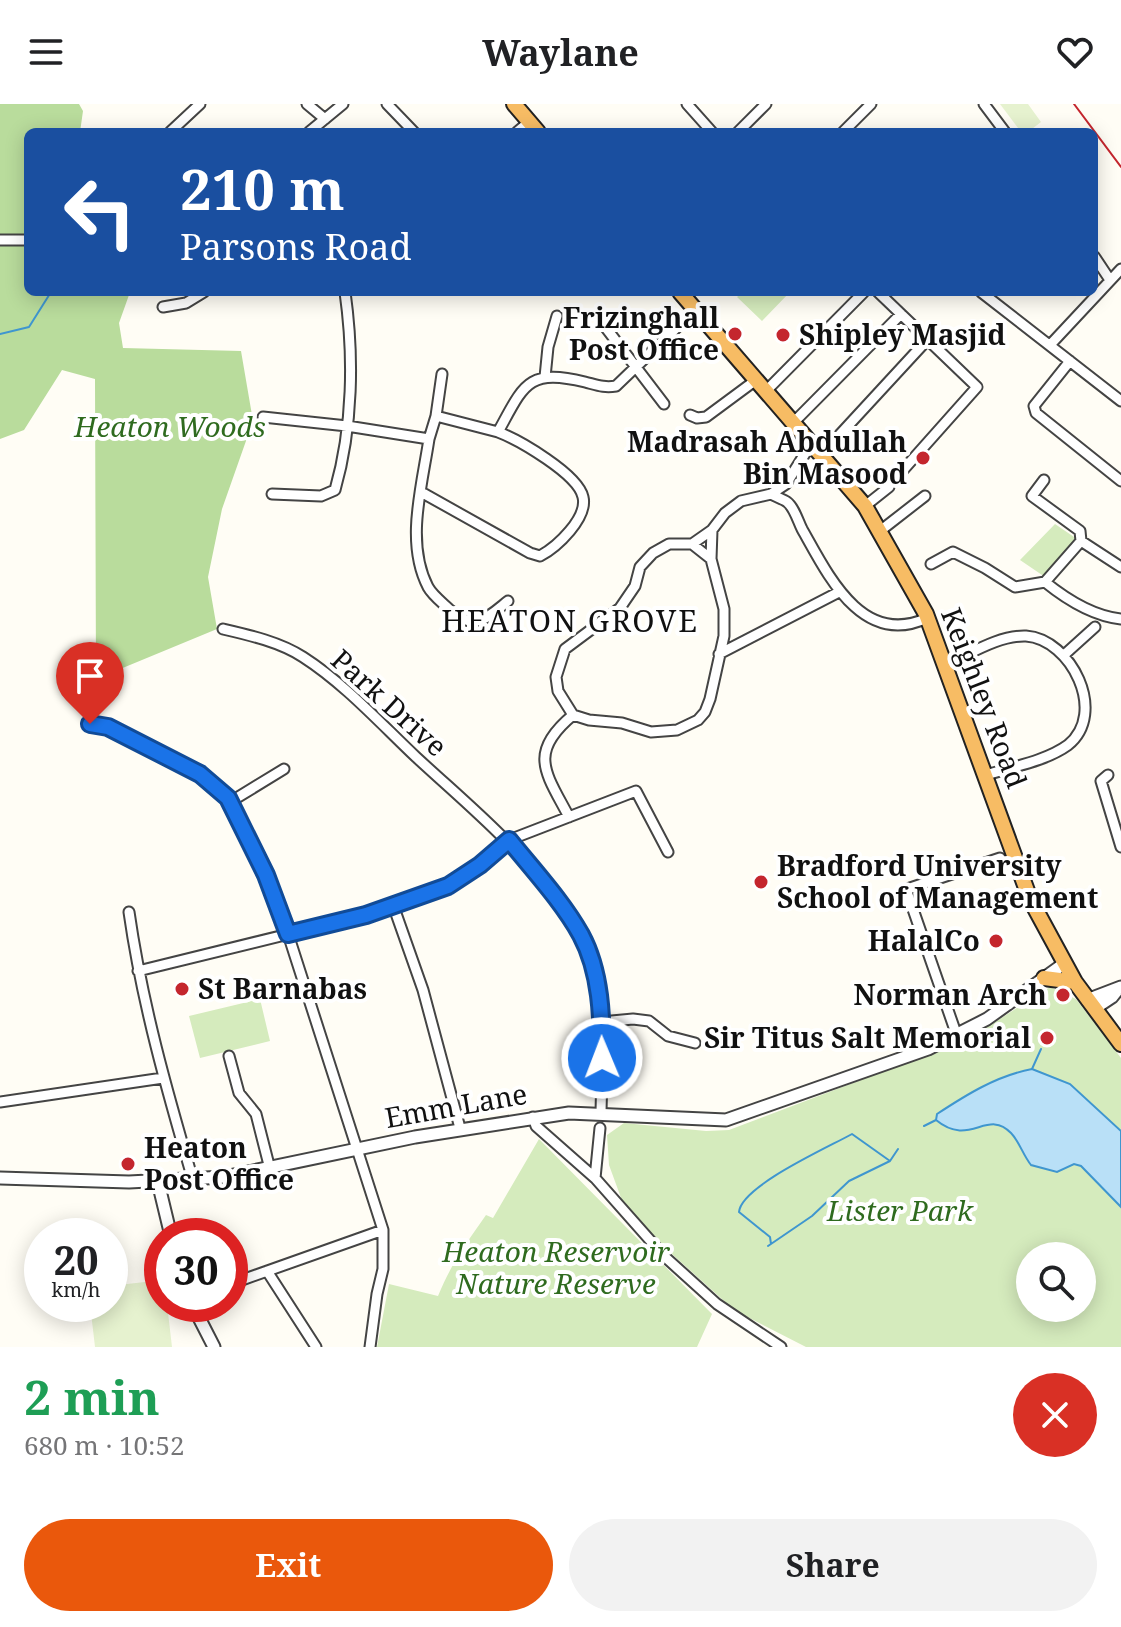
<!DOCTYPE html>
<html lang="en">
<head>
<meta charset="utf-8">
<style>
	:root { --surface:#fff; --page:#f2f2f2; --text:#202124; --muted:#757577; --accent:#ea580c }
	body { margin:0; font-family:"Noto Serif",serif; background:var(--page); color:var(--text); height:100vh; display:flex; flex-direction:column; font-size:30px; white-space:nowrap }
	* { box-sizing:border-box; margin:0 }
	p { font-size:26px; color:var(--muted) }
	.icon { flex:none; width:44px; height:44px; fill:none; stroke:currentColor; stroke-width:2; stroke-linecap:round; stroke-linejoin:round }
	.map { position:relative; height:1243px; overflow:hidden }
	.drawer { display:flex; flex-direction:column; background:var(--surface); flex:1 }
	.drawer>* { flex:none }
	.banner { position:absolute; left:24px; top:24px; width:1074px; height:168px; border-radius:12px; box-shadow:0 4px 20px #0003; background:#1a4fa0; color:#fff; overflow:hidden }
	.tools { position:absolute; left:1016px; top:1138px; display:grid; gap:16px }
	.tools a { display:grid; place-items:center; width:80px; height:80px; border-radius:50%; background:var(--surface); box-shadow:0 4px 20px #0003; font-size:40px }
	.speed { position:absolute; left:24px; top:1114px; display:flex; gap:16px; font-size:40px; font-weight:700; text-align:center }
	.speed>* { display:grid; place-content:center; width:104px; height:104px; border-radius:50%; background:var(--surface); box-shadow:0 4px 20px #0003; line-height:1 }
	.speed small { font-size:20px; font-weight:400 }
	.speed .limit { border:12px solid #d22; background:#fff; color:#111 }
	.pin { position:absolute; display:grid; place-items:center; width:68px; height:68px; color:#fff; margin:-82px -34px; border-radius:50% 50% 50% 0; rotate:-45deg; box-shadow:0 0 8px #0007 }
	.pin .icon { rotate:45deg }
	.me { position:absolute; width:88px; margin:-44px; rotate:359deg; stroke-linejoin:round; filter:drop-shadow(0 0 6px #0008) }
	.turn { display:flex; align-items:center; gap:28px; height:168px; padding:0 24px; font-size:36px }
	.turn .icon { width:104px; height:104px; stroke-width:2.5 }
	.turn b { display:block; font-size:56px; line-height:68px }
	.round { display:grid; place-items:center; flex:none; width:84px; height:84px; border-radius:42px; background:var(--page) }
	.overview { display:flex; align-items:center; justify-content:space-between; height:136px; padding:0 24px }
	h1 { font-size:48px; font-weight:700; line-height:60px; color:#1e9e55 }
	.action { display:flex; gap:16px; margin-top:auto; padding:16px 24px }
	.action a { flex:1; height:92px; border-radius:48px; background:var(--accent); color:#fff; font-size:32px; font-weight:700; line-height:92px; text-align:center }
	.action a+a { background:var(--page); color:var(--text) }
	header { display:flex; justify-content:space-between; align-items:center; height:104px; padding:0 24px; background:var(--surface); font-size:36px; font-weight:700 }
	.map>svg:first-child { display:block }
</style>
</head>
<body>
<header><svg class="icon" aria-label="menu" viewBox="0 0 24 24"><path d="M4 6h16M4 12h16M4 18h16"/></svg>Waylane<svg class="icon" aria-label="heart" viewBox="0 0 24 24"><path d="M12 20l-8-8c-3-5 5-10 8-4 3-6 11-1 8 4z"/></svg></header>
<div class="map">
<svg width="1121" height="1243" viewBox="0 0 1121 1243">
	<rect width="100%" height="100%" fill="#fffdf5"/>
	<!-- green -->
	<path fill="#d5ebbd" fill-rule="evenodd" d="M742,188H790L762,217L737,193Z
		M1055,420L1077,435L1045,473L1020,456Z
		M1050,883L1076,895L1121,954V1243H806L734,1206L673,1151L624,1102L609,1061L607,1031L624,1019L706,1027L729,1026L945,944L995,918ZM1030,1152H1082V1204H1030Z
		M260,895L270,937L200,954L189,912Z
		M539,1035L712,1210L697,1243H377L389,1180L438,1192C452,1158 466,1140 486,1111L493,1114Z"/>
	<!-- forest -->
	<path fill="#b9dc9c" d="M0,0H79L83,7L80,28H28V188H123L129,191L119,219L123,244L241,247L253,317L222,405L208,473L217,525L96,575L95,275L62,266L24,326L0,335Z"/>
	<!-- pitch -->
	<path fill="#e6f2cf" d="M1000,0H1028L1041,18L1028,28H1021Z
		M162,1176V1200H167L172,1243H95L90,1200H110V1182Z"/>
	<!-- water -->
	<path fill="#b9e0f7" stroke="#3f96cf" stroke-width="2" d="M1032,965L1070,980L1121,1027V1103L1081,1062L1074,1060L1057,1068L1031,1061C1023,1051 1019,1037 1011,1029C987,1004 970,1044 936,1016L937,1010C966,991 996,972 1032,965Z"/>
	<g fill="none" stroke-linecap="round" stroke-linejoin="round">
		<!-- stream -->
		<path stroke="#3f96cf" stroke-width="2" d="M0,230L29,223L51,188
			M1032,965L1041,945
			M924,1022L936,1016
			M771,1140L770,1133L739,1108C741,1082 829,1043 852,1030L890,1057
			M768,1142L812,1112L849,1077L890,1057L898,1045"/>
		<defs>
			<path id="minor" d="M307,0L325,15
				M387,0L414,28
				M687,0L712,28
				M984,0L1005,28
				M170,28L200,0
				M309,28L343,0
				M517,28L529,18
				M738,28L766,0
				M843,28L871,0
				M0,136H28
				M1094,152L1110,176
				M878,188L977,283L896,374
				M981,188L1121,297
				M163,203L186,199L204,188
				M603,220L664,300
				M1050,241L1121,165
				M1070,257L1034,302L1036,309L1121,377
				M545,273L548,243L557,212
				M766,287L864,188
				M690,311L697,314L706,313L756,276
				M436,312L442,270
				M263,313L347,322L429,335L436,312L498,328C524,281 527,264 585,278C597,281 604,284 616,282L695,206
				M793,319L901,210
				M429,335C422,382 405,439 428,483C433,492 443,499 450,506C475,528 487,514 508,497
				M821,351L928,235
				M1044,376L1032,392L1080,427L1081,437L1121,463
				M421,388L530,449L540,452C557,443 588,414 583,393C578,370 519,336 498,328
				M272,390L321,392L335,386C353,323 354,252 345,188
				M771,390C776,393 783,395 787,398C794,403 798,417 802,425C828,471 862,544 927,514
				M865,402L889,383
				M880,427L925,392
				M692,440L712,426L725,409L741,397L771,390L786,380L811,340
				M711,455L712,426
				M931,460L953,448L985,464L1015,483L1045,478
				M1045,478C1066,495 1093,512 1121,515
				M1045,478L1081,437
				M223,525C249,531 280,538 303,553C345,580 380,619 416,653C469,702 517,740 559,800C570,815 581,829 588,847C607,898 602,955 601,1009
				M719,550L839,488
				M1064,551L1095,523
				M945,561C970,550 999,531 1026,532C1071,535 1108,609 1068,641C1046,657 1012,663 986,671
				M90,620L108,623L200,670L228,694L266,771L288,830L383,1126V1165L377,1190L370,1243
				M1108,671L1101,677L1121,743
				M230,698L284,665
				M569,713C546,669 527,649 573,611L558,587L556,573L565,545L620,504L635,482L640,463L653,449L669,440H692L711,455L724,505V532L710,595L705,608L698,616L677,626L651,628L622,619L589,616L573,611
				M393,801L423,886L460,1024
				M129,808C142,899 167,987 193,1076
				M138,867L366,811L448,782L480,761L509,736L636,687L668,748
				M601,918L633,915L649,917L668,932L695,939
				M957,932L907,788L910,784L1000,754
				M229,952L239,989L256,1010L270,1065
				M0,998L163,974
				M533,1013L536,1022L595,1074L664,1152L717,1200L781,1243
				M595,1074L600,1024
				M267,1167L316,1243
				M239,1177L383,1126"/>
			<path id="tertiary" d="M1087,896L1121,883
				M1094,905L1112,893L1119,884
				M0,1074L129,1078L224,1073L415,1033L569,1009L726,1016L928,945L987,915L1065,859
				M158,1078L171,1132
				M192,1200L214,1243"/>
			<path id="trunk" d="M514,0L538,28
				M680,188L865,402L926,510L1030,795L1075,878L1121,940
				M1044,874L1075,878"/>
		</defs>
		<!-- minor casing -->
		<use href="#minor" stroke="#444" stroke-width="13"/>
		<!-- tertiary casing -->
		<use href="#tertiary" stroke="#444" stroke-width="15"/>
		<!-- trunk casing -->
		<use href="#trunk" stroke="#222" stroke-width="18"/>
		<!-- minor -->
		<use href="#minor" stroke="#fff" stroke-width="9"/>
		<!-- tertiary -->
		<use href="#tertiary" stroke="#fff" stroke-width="11"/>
		<!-- trunk -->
		<use href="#trunk" stroke="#f7bc64" stroke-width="14"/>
		<!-- rail -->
		<path stroke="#c4262e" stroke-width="2" d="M1074,0L1121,63"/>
	</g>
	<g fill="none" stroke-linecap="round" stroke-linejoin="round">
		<defs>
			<path id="route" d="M90,620L108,623L200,670L228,694L266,771L288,830L366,811L448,782L480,761L509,736C534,767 562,797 581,831C601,868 602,914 602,954"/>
		</defs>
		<!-- route casing -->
		<use href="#route" stroke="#114b97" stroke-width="20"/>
		<!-- route -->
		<use href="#route" stroke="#1a73e8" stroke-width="14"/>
	</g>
	<!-- markers -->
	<g fill="#c4262e" stroke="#fff" stroke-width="3">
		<circle cx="735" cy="230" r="8"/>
		<circle cx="783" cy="231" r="8"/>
		<circle cx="923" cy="354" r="8"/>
		<circle cx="761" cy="778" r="8"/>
		<circle cx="996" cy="837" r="8"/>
		<circle cx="182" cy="885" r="8"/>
		<circle cx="1063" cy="891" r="8"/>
		<circle cx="1047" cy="934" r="8"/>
		<circle cx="128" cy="1060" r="8"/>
	</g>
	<g text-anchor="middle" stroke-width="8" stroke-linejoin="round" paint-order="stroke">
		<!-- poi labels -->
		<g font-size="28" font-weight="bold" fill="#111" stroke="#fff" text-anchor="end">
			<text x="719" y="224">Frizinghall<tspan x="719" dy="32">Post Office</tspan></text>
			<text x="799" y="241" text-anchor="start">Shipley Masjid</text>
			<text x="907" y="348">Madrasah Abdullah<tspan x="907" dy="32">Bin Masood</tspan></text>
			<text x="777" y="772" text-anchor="start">Bradford University<tspan x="777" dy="32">School of Management</tspan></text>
			<text x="980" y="847">HalalCo</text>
			<text x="198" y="895" text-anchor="start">St Barnabas</text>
			<text x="1047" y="901">Norman Arch</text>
			<text x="1031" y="944">Sir Titus Salt Memorial</text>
			<text x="144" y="1054" text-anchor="start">Heaton<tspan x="144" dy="32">Post Office</tspan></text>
		</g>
		<!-- park labels -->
		<g font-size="28" font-style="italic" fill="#2f6b1f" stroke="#fff">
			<text x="170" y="333">Heaton Woods</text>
			<text x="900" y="1117">Lister Park</text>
			<text x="556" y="1158">Heaton Reservoir<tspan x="556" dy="32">Nature Reserve</tspan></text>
		</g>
		<!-- street labels -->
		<g font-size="28" fill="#111" stroke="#fff">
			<text transform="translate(984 594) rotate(69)" y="10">Keighley Road</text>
			<text transform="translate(389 599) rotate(42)" y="10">Park Drive</text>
			<text transform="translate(456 1002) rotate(-10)" y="10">Emm Lane</text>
		</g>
		<!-- neighbourhood labels -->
		<g font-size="30" letter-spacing="2" fill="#111" stroke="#fff">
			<text x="570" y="528">HEATON GROVE</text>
		</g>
	</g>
</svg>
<div class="tools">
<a><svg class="icon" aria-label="search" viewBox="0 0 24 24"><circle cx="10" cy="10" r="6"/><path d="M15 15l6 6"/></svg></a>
</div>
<div class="speed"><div>20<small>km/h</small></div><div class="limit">30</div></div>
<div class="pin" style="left:90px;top:620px;background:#d93025"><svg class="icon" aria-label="arrive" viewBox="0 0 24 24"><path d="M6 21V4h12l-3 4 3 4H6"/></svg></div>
<svg class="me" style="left:602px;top:954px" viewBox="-20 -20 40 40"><circle r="17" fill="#1a73e8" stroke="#fff" stroke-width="3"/><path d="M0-11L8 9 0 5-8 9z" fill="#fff"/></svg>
<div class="banner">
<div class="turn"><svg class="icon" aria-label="left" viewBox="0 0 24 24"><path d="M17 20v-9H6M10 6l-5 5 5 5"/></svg><div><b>210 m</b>Parsons Road</div></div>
</div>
</div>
<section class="drawer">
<div class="overview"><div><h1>2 min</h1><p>680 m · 10:52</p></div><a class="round" style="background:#d93025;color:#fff"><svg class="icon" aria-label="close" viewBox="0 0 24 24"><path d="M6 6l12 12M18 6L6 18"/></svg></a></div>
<div class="action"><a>Exit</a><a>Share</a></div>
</section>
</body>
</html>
